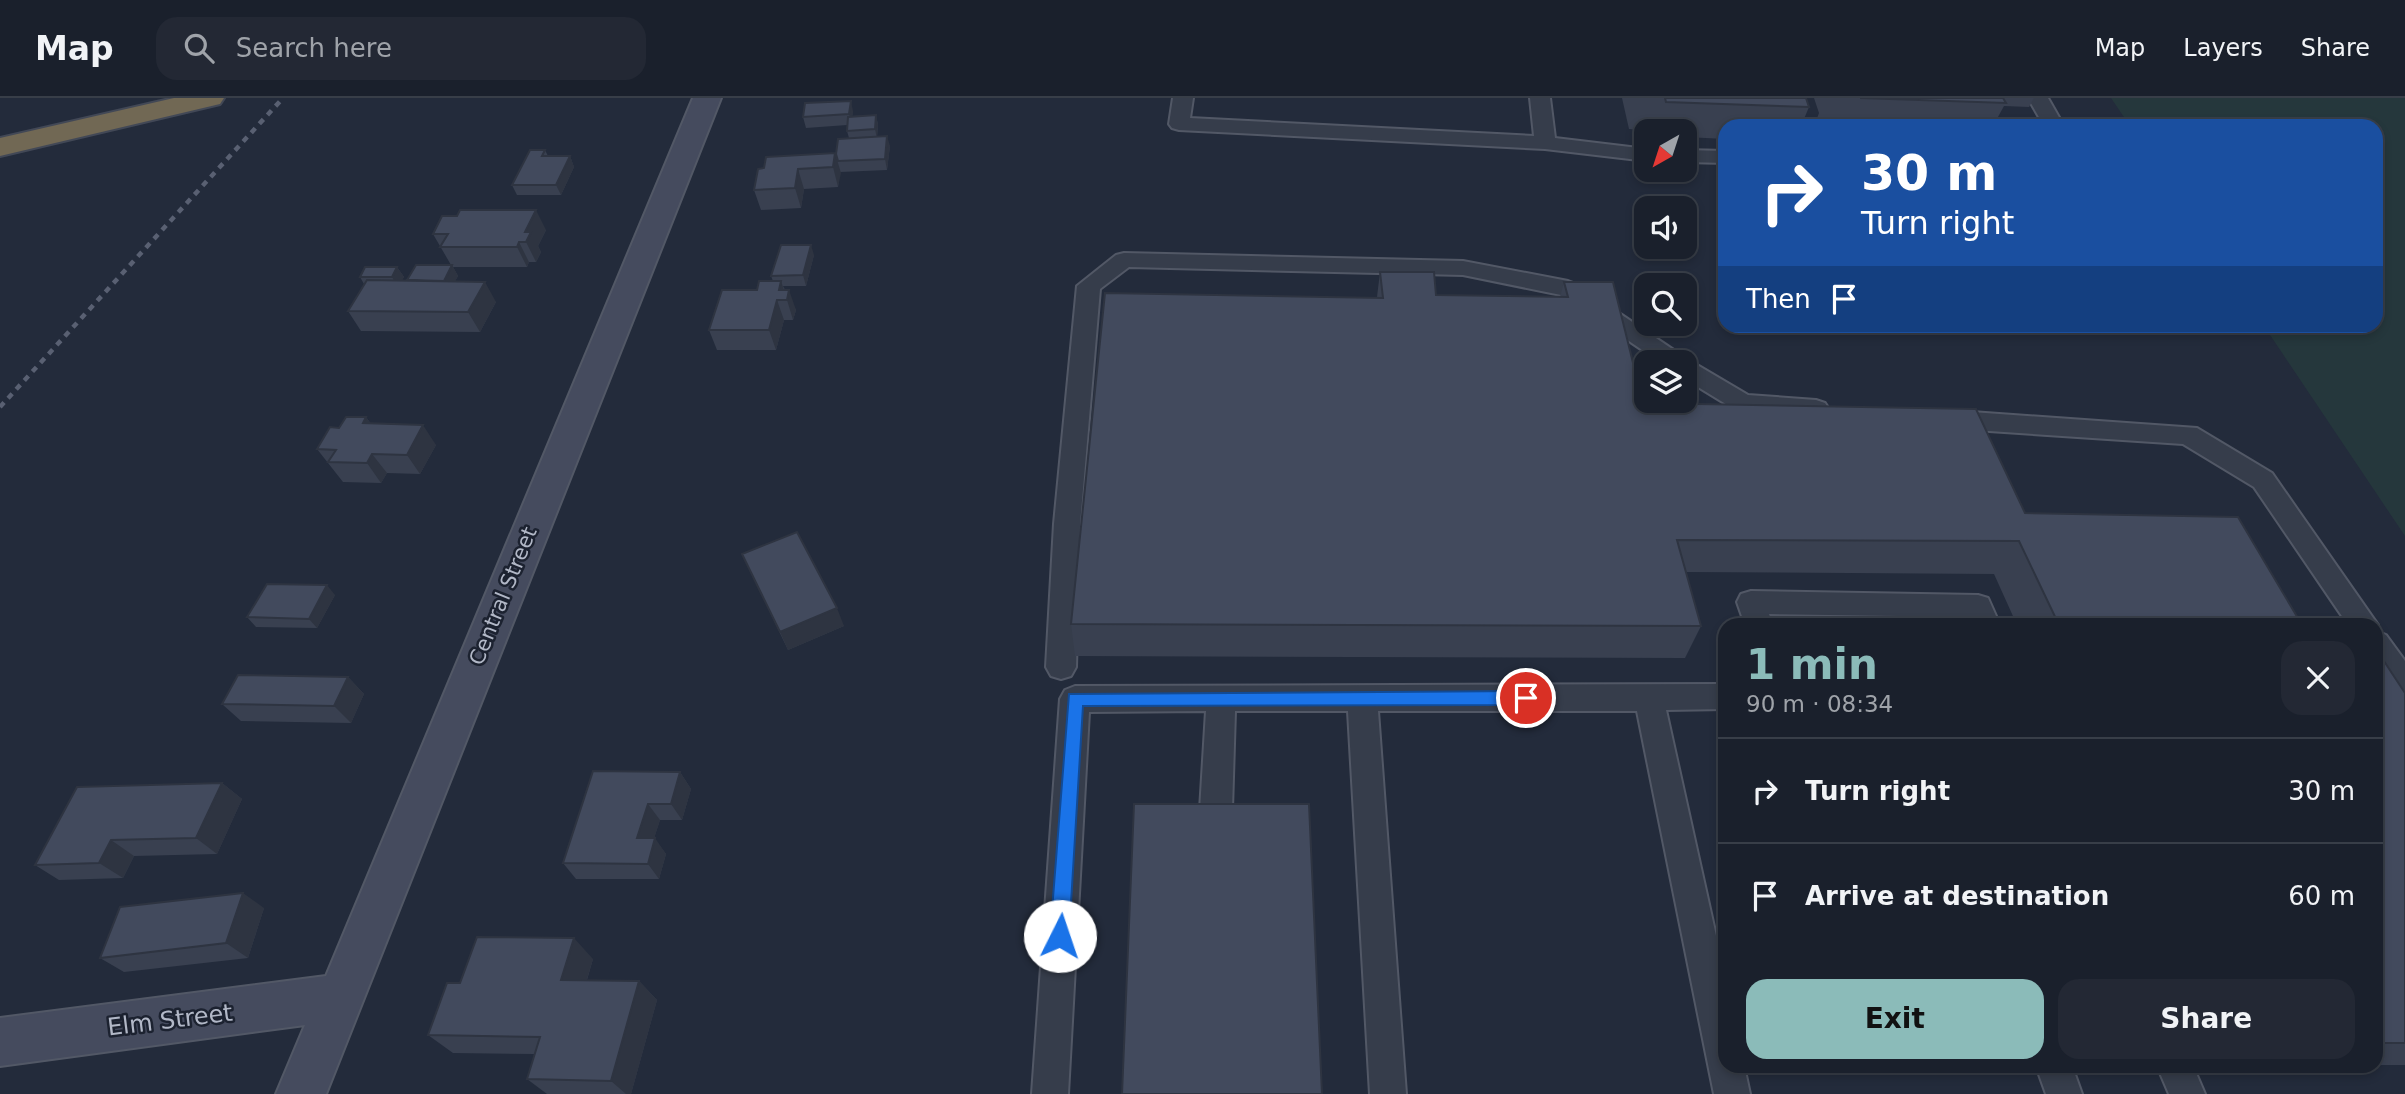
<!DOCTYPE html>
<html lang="en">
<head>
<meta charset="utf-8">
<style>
	:root { --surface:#1a202c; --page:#232834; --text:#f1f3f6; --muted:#9fa3a9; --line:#383e48; --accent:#8bbbb9 }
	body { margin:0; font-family:"DejaVu Sans",sans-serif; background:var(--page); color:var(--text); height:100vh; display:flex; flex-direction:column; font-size:26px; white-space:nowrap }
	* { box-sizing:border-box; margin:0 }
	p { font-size:23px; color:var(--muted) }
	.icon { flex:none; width:38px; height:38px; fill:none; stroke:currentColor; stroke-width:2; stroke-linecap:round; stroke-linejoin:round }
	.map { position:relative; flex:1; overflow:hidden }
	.details { position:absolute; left:1718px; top:520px; width:665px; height:455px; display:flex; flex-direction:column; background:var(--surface); border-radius:21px; box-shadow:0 4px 10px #0003,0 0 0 2px var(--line) }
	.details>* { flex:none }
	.guide { position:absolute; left:1718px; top:21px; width:665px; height:214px; border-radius:21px; box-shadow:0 4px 10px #0003,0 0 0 2px var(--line); background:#1a4fa0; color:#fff; overflow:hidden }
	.needle { width:46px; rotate:219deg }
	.controls { position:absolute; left:1634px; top:21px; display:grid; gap:14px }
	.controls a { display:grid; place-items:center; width:63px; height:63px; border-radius:14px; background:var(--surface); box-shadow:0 4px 10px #0003,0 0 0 2px var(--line); font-size:35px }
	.pin { position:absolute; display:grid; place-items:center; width:60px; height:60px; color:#fff; margin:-30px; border:4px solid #fff; border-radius:50%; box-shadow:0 2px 7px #0007 }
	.me { position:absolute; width:77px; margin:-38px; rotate:4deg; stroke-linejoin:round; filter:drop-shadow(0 0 5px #0008) }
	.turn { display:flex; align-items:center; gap:24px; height:147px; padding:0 28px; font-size:32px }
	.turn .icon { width:91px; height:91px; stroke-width:2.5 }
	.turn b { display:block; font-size:49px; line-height:60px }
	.then { display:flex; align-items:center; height:66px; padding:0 28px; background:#0003; gap:14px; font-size:26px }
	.round { display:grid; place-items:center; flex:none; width:74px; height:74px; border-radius:21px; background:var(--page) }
	.headline { display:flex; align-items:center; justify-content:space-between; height:119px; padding:0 28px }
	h1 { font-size:42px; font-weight:700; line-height:52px; color:var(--accent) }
	.cta { display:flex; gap:14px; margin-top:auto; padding:14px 28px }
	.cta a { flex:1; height:80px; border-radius:21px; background:var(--accent); color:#111; font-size:28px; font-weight:700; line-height:80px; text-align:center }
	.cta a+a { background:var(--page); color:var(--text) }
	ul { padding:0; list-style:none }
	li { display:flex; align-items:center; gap:21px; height:105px; padding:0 28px; border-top:2px solid var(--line) }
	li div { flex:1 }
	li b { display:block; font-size:26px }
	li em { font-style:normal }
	header { display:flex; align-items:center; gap:42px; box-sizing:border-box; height:98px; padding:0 35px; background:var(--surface); border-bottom:2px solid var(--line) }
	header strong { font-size:33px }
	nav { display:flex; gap:38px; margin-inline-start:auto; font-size:24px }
	.search { width:490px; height:63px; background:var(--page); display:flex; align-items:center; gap:18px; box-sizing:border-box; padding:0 24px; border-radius:21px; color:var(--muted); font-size:26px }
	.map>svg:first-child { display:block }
</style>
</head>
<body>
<header>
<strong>Map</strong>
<div class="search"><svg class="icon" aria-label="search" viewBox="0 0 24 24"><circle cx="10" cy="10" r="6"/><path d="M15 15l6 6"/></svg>Search here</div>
<nav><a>Map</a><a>Layers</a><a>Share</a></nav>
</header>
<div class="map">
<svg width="2405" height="996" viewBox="0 0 2405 996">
	<rect width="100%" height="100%" fill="#232b3b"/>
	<!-- green -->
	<path fill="#25373c" d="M2111,0H2405V438L2264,228H2376V28H2130Z"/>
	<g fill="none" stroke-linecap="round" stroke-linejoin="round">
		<defs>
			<path id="lane" d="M1173,0H1193L1190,20L1534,38L1530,0H1550L1555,40L1647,51V63L1545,51L1179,32L1172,30L1169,26Z
				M2028,0H2048L2064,28H2044Z
				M1685,52L1726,53V65L1685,64Z
				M1124,155L1463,163L1568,183L1576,186L1687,261L1748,297L1816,302L1825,305L1829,311L1825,317L1816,320L1734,311L1685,281V264H1660L1561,197L1463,177L1129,169L1100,191L1080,426L1076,569L1071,578L1061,581L1051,578L1046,569L1054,426L1077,188L1116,157Z
				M1944,312L2197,330L2272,375L2378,527L2376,530V527H2348L2254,389L2183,346L1944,330L1935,327L1931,321L1935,315Z
				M1751,493L1978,497L1988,500L2000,527H1972L1969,519L1769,516L1773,527H1745L1737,504L1741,496Z
				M2376,533L2386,537L2405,563V598C2376,588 2376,559 2376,533Z
				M1726,586V611L1666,612L1726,883V968H1744L1750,996H1714L1637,613H1378L1406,996H1370L1348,613H1235L1232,712L1227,722L1216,726L1205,722L1200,712L1206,613L1089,614L1068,996H1032L1060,601L1065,592L1075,588Z
				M2036,968H2072L2082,996H2046Z
				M2157,968H2193L2205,996H2169Z"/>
			<path id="secondary" d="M693,0H721L326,996H276L305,927L0,968V920L326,878Z"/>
			<path id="highway" d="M174,0H224L220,6L0,58V40Z"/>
		</defs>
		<!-- lane casing -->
		<use href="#lane" stroke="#525866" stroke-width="4"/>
		<!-- secondary casing -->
		<use href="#secondary" stroke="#525866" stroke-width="4"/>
		<!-- highway casing -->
		<use href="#highway" stroke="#424856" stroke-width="4"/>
		<!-- lane -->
		<use href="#lane" fill="#363d4b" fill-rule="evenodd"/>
		<!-- secondary -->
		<use href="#secondary" fill="#454b5e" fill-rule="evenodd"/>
		<!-- highway -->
		<use href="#highway" fill="#716854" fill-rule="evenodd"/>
		<!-- rail -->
		<path stroke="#596072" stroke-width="4.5" stroke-dasharray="6 6" stroke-linecap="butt" d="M0,309L283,0"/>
	</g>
	<!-- wall -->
	<path fill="#394050" d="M1622,0H1806L1809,9L1801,28H1726V41L1685,39V33H1654L1629,31Z
		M1814,0H2034L2029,9L2004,8L1993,28H1818L1816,23L1819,15Z
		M853,13L852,18L876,17L878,27L877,39L890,48L887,72L840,74L838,89L804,91L801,110L761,112L754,92L764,70L835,55L849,40L847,33V27L806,30L803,19Z
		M545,52L548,58H570L574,69L561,97H517L512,87Z
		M546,132L538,148L541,154L536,164H529L527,169H453L458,178L455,183L496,204L480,234L361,233L348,213L364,186L360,179L397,169L404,179L402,182H407L451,167L433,136Z
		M814,157L806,188H783L796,212L793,222H784L776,252H717L709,232L757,192L773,183L771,178Z
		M1380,174L1436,197L1560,199L1564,184L1643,305L2025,415L2302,527H2017L1994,476L1686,474L1701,528L1685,560L1075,558L1071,526L1377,199Z
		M366,319L371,326L436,347L420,376L387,375L381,385L343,384L317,351L339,330Z
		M742,456L844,528L788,552Z
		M335,497L317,530L256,529L247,519Z
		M2376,551L2405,595V967H2376Z
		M348,579L364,596L351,625L241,623L222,606Z
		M680,674L691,691L682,722H660L654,740L666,756L659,781H576L563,765Z
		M222,685L242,701L217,756L134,758L123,780L59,782L35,767Z
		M264,810L248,860L124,874L100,860Z
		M593,861L587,882L639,883L657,902L631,996H547L527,981L535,956L453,955L428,937L460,885Z"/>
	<!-- shaded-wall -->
	<path fill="#2e3441" d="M851,3L853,13L852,27L849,16Z
		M876,17L878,27L877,41L875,31Z
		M887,38L890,48L887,72L885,61Z
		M835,55L841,75L838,89L833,69Z
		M570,58L574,69L561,97L556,87Z
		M798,71L804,91L801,110L795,90Z
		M536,112L546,132L538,148L541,154L536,164L526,144L525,134Z
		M519,144L529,164L527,169L517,149Z
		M811,147L814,157L806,188L803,177Z
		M452,167L458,178L450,193L444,183Z
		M397,169L404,179L398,190L392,179Z
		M781,183L787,201L789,192L796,212L793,222L787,202L779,192Z
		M485,184L496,204L480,234L468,214Z
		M777,202L784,222L776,252L769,232Z
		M366,319L380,339L363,325Z
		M423,327L436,347L420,376L407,357Z
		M372,356L387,375L381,385L367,365Z
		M327,487L335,497L317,530L309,521Z
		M837,510L844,528L788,552L780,534Z
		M348,579L364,596L351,625L334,608Z
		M680,674L691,691L682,722L671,706Z
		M222,685L242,701L217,756L196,740Z
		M648,706L660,722L649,756L637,740Z
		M655,740L666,756L659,781L648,766Z
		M111,742L134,758L123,780L99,765Z
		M243,795L264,810L248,860L226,845Z
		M574,840L593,861L581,901L561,882Z
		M639,883L657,902L631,996H626L611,983Z"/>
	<!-- building -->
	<path fill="#424a5d" stroke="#2e3441" stroke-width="2" d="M1665,0H1806L1809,9L1666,4Z
		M1860,0H2003L2006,5Z
		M851,3L849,16L803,19L805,5Z
		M876,17L875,31L847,33L848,19Z
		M887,38L885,61L838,63L836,56L838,41Z
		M530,52H545L542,58H570L556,87H512Z
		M835,55L833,69L798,71L795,90L754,92L758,71L764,70L766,59Z
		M460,112H536L525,134H531L526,144H519L517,149H440L448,136H433L442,118H457Z
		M781,147H811L803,177L771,178Z
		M416,167H452L444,183L407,182Z
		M365,169H397L392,179H360Z
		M1380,174H1434L1436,197L1568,199L1564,184H1613L1643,305L1976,311L2025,415L2238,419L2302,527H2059L2019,443L1677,442L1701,528L1071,526L1105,195L1383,200Z
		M367,182L485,184L468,214L348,213Z
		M759,183H781L779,192H789L787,202H777L769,232H709L722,192H757Z
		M346,319H366L363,325L423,327L407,357L372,356L367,365L328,364L336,352L317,351L330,329L339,330Z
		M797,434L837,510L780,534L742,456Z
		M267,486L327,487L309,521L247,519Z
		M2376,551L2405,595V945H2376Z
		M238,577L348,579L334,608L222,606Z
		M593,673L680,674L671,706H648L637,740H655L648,766L563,765Z
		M222,685L196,740L111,742L99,765L35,767L77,689Z
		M1134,706H1309L1322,996H1122Z
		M243,795L226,845L100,860L120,809Z
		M477,839L574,840L561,882L639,883L611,983L527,981L540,939L428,937L447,885H460Z"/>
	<!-- route -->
	<path fill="#1a73e8" stroke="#114b97" stroke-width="2" d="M1526,593L1532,595L1534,600L1532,605L1526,607L1083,608L1069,838L1067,844L1060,847L1053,844L1050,838L1069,596Z"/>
	<g text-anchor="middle" stroke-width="5" stroke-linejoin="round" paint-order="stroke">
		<!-- street labels -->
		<g font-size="21" fill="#b2b8c7" stroke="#1c2230">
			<text transform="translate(503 498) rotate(-68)" y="7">Central Street</text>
		</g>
		<!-- near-street labels -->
		<g font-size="24" fill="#b2b8c7" stroke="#1c2230">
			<text transform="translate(170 922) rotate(-7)" y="8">Elm Street</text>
		</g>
	</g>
</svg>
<div class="controls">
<a><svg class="needle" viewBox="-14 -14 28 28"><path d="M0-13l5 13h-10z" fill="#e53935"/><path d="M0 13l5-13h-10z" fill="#9fa3a9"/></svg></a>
<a><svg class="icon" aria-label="sound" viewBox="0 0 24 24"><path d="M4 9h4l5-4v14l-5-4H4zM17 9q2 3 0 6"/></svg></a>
<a><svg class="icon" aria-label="search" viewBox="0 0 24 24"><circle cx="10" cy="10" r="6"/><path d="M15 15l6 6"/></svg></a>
<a><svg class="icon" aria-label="layers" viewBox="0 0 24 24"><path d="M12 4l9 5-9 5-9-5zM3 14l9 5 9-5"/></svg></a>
</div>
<div class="pin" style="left:1526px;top:600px;background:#d93025"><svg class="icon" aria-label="arrive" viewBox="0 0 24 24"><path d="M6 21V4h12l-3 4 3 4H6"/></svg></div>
<svg class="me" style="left:1060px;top:838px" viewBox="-20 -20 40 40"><circle r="19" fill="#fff"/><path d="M0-13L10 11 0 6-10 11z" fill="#1a73e8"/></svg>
<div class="guide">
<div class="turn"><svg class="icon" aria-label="right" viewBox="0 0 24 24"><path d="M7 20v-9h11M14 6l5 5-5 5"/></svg><div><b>30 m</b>Turn right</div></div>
<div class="then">Then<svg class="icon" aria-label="arrive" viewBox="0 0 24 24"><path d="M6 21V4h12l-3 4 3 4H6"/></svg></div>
</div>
<section class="details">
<div class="headline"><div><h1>1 min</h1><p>90 m · 08:34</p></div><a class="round"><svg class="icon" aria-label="close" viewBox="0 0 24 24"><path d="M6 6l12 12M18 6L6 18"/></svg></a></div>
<ul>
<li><svg class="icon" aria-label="right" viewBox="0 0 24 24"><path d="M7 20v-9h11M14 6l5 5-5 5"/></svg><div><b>Turn right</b></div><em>30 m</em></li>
<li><svg class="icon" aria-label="arrive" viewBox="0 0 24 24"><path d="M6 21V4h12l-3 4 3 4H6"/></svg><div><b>Arrive at destination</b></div><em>60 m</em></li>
</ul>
<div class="cta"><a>Exit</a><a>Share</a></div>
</section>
</div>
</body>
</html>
